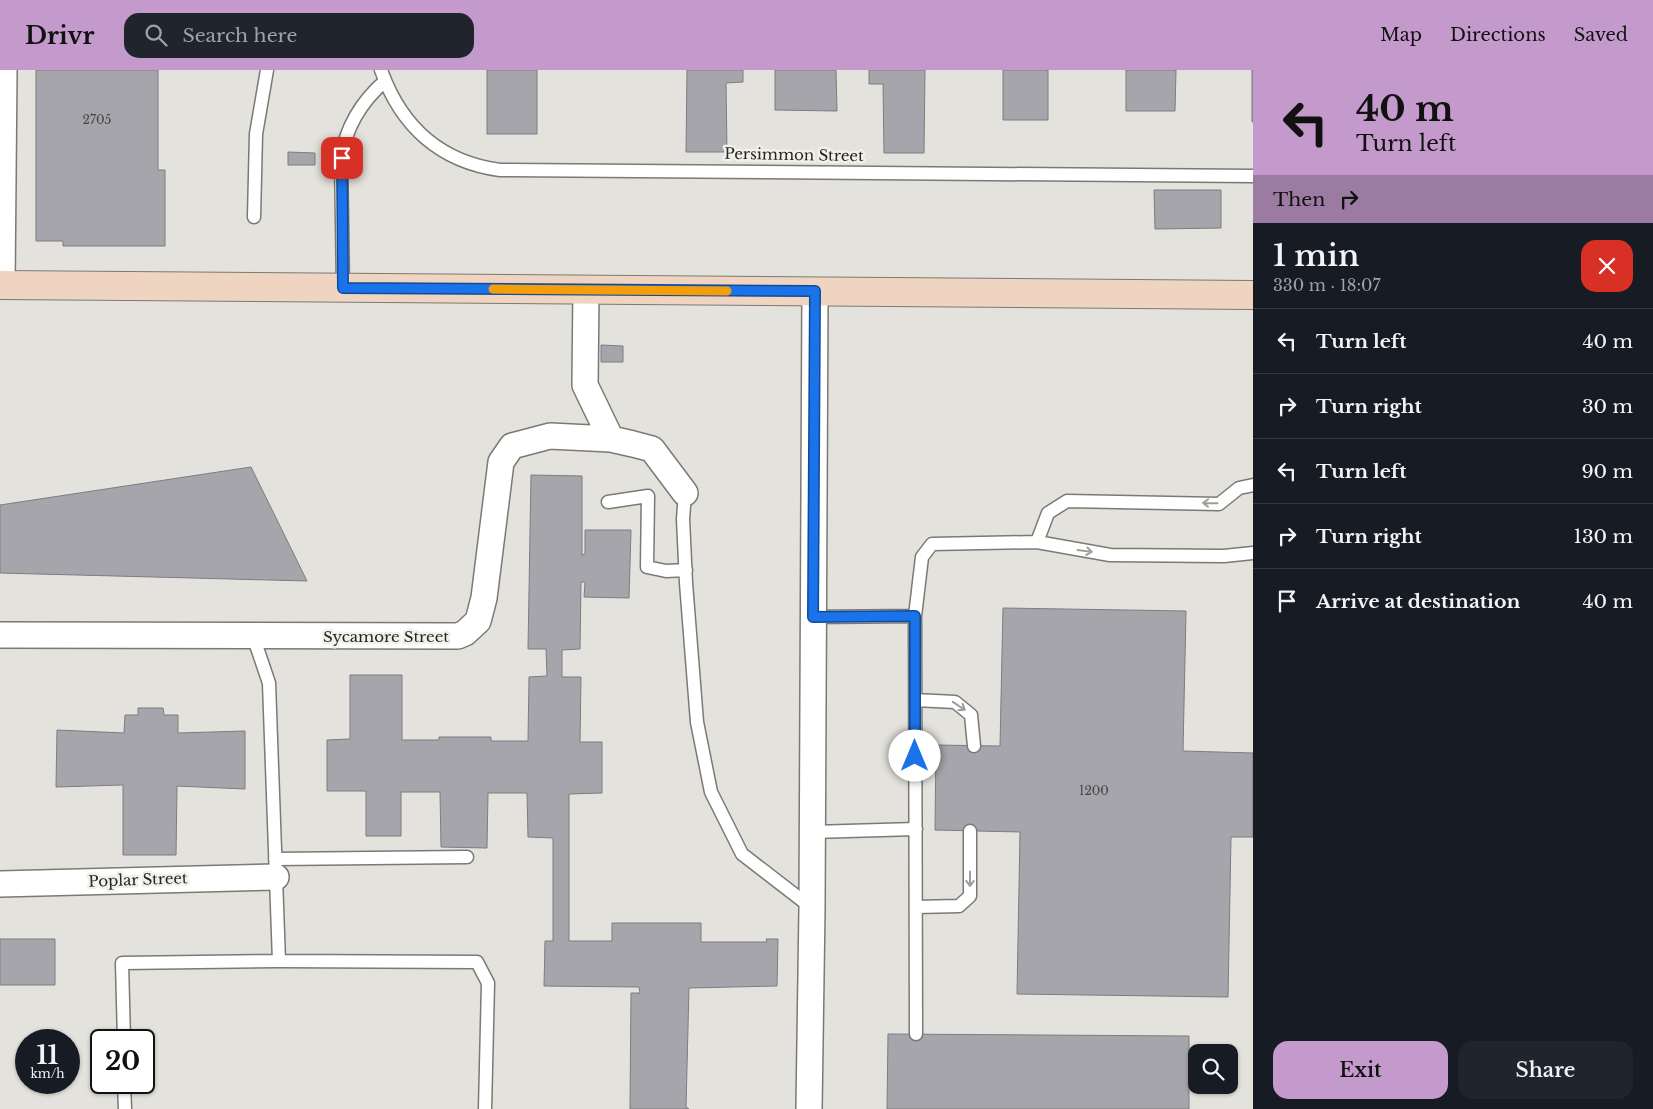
<!DOCTYPE html>
<html lang="en">
<head>
<meta charset="utf-8">
<style>
	:root { --surface:#171b24; --page:#20242c; --text:#f1f3f6; --muted:#9ea1a6; --line:#363941; --accent:#c39acb }
	body { margin:0; font-family:"Libre Baskerville",serif; background:var(--page); color:var(--text); height:100vh; display:flex; flex-direction:column; font-size:19px; white-space:nowrap }
	* { box-sizing:border-box; margin:0 }
	p { font-size:16px; color:var(--muted) }
	.icon { flex:none; width:28px; height:28px; fill:none; stroke:currentColor; stroke-width:2; stroke-linecap:round; stroke-linejoin:round }
	.map { position:relative; flex:1; overflow:hidden }
	.panel { display:flex; flex-direction:column; background:var(--surface); width:400px }
	.panel>* { flex:none }
	.hud { background:#c39acb; color:#111; overflow:hidden }
	.tools { position:absolute; left:1188px; top:974px; display:grid; gap:10px }
	.tools a { display:grid; place-items:center; width:50px; height:50px; border-radius:10px; background:var(--surface); box-shadow:0 1px 4px #0004; font-size:25px }
	.speed { position:absolute; left:15px; top:959px; display:flex; gap:10px; font-size:25px; font-weight:700; text-align:center }
	.speed>* { display:grid; place-content:center; width:65px; height:65px; border-radius:50%; background:var(--surface); box-shadow:0 1px 4px #0004; line-height:1 }
	.speed small { font-size:12px; font-weight:400 }
	.speed .limit { border:2px solid #111; border-radius:8px; background:#fff; color:#111 }
	.pin { position:absolute; display:grid; place-items:center; width:42px; height:42px; color:#fff; margin:-21px; border-radius:10px; box-shadow:0 2px 8px #0006 }
	.me { position:absolute; width:55px; margin:-28px; rotate:0deg; stroke-linejoin:round; filter:drop-shadow(0 0 4px #0008) }
	.turn { display:flex; align-items:center; gap:18px; height:105px; padding:0 20px; font-size:22px }
	.turn .icon { width:65px; height:65px; stroke-width:2.5 }
	.turn b { display:block; font-size:35px; line-height:42px }
	.then { display:flex; align-items:center; height:48px; padding:0 20px; background:#0003; gap:10px; font-size:19px }
	.round { display:grid; place-items:center; flex:none; width:52px; height:52px; border-radius:15px; background:var(--page) }
	.head { display:flex; align-items:center; justify-content:space-between; height:85px; padding:0 20px }
	h1 { font-size:30px; font-weight:600; line-height:38px }
	.action { display:flex; gap:10px; margin-top:auto; padding:10px 20px }
	.action a { flex:1; height:58px; border-radius:15px; background:var(--accent); color:#111; font-size:20px; font-weight:600; line-height:58px; text-align:center }
	.action a+a { background:var(--page); color:var(--text) }
	ul { padding:0; list-style:none }
	li { display:flex; align-items:center; gap:15px; height:65px; padding:0 20px; border-top:1px solid var(--line) }
	li div { flex:1 }
	li b { display:block; font-size:19px }
	li em { font-style:normal }
	header { display:flex; align-items:center; gap:30px; box-sizing:border-box; height:70px; padding:0 25px; background:var(--accent); color:#111 }
	header strong { font-size:24px }
	nav { display:flex; gap:28px; margin-inline-start:auto; font-size:18px }
	.search { width:350px; height:45px; background:var(--page); display:flex; align-items:center; gap:12px; box-sizing:border-box; padding:0 18px; border-radius:15px; color:var(--muted); font-size:19px }
	main { display:flex; flex:1; min-height:0 }
	.map>svg:first-child { display:block }
</style>
</head>
<body>
<header>
<strong>Drivr</strong>
<div class="search"><svg class="icon" aria-label="search" viewBox="0 0 24 24"><circle cx="10" cy="10" r="6"/><path d="M15 15l6 6"/></svg>Search here</div>
<nav><a>Map</a><a>Directions</a><a>Saved</a></nav>
</header>
<main>
<div class="map">
<svg width="1253" height="1039" viewBox="0 0 1253 1039">
	<rect width="100%" height="100%" fill="#e4e2dc"/>
	<!-- building -->
	<path fill="#a5a5ab" stroke="#7c7c81" d="M36,0H158V100H165V176H63V171H36Z
		M487,0H537V64H487Z
		M687,0H743V12L726,13L727,82H686Z
		M775,0H836L837,41L775,40Z
		M869,0H925L924,83H884L883,14H869Z
		M1003,0H1048V50H1003Z
		M1126,0H1176L1175,41H1126Z
		M1252,0H1253V52H1252Z
		M288,82L315,83V95H288Z
		M1154,120H1221V158L1155,159Z
		M601,275L623,276V292H601Z
		M251,397L307,511L0,503V435Z
		M531,405L582,406V485L585,484V460H631L629,528L584,527L585,512H581L580,579L562,580V607H581L580,672H602V723L569,724V871H612V853H701V872H767L766,869H778L777,916L689,918L686,1037L689,1039H630L631,923H640L639,917L544,916L545,871H553V768L528,767L527,723H488L487,778L441,777L440,722H401V766H366V721H327V670L350,669V605H402V670H439V667H491V671H528L529,607L547,606L546,579H528Z
		M1003,538L1186,541L1183,681L1253,683V767H1231L1228,927L1017,924L1020,762L935,760L936,675L1000,676Z
		M138,638H163L164,645H178V663L245,661V719L177,716L176,785H123V715L56,717L57,660L124,663L125,645H138Z
		M0,869H55V915H0Z
		M888,964L1189,966V1039H887Z"/>
	<g fill="none" stroke-linecap="round" stroke-linejoin="round">
		<defs>
			<path id="service" d="M381,0C401,56 440,92 500,100L1253,106
				M254,147L256,64L267,0
				M343,218L341,88C346,57 362,31 385,11
				M685,423L683,449L686,513L697,652L711,722L742,784L812,838
				M608,432L648,426L647,497L666,501L686,500
				M1037,472L1048,443L1067,431L1219,434L1239,418L1253,415
				M915,546L916,964
				M813,547L915,546L922,487L932,474L1037,472L1110,485L1224,486L1253,483
				M253,566L269,613L279,891
				M915,630L955,632L971,645L974,676
				M812,762L916,759
				M275,789L467,787
				M916,837L959,836L970,826V761
				M124,970L122,893L279,891L477,892L488,913L485,1039
				M124,1012L125,1039"/>
			<path id="minor" d="M2,215L4,0
				M586,220L585,315L611,369
				M0,565L458,566L465,563L478,551L484,528L501,392L512,376L550,366L611,369L633,374L652,379L685,423
				M0,814L276,807
				M809,1039L812,838L815,221"/>
			<path id="secondary" d="M0,215L1253,225"/>
		</defs>
		<!-- service casing -->
		<use href="#service" stroke="#7b7974" stroke-width="15"/>
		<!-- minor casing -->
		<use href="#minor" stroke="#7b7974" stroke-width="28"/>
		<!-- secondary casing -->
		<use href="#secondary" stroke="#7b7974" stroke-width="30"/>
		<!-- service -->
		<use href="#service" stroke="#fff" stroke-width="12"/>
		<!-- minor -->
		<use href="#minor" stroke="#fff" stroke-width="25"/>
		<!-- secondary -->
		<use href="#secondary" stroke="#efd4c2" stroke-width="28"/>
	</g>
	<!-- one-way arrows -->
	<defs><path id="oneway-shaft" d="M-6 0H5M1.5-3L5.5 0L1.5 3" fill="none" stroke-width="1.6" stroke-linecap="round" stroke-linejoin="round" transform="scale(1.25)"/></defs>
	<g stroke="#9e9d9c">
		<use href="#oneway-shaft" transform="translate(1210 433) rotate(-179)"/>
		<use href="#oneway-shaft" transform="translate(1085 481) rotate(8)"/>
		<use href="#oneway-shaft" transform="translate(959 636) rotate(34)"/>
		<use href="#oneway-shaft" transform="translate(970 809) rotate(90)"/>
	</g>
	<g fill="none" stroke-linecap="round" stroke-linejoin="round">
		<defs>
			<path id="route" d="M342,88L343,218L815,221L813,547L915,546V686"/>
		</defs>
		<!-- route casing -->
		<use href="#route" stroke="#114b97" stroke-width="12"/>
		<!-- route -->
		<use href="#route" stroke="#1a73e8" stroke-width="9"/>
		<!-- slow -->
		<path stroke="#f59e0b" stroke-width="9" d="M493,219L727,221"/>
	</g>
	<g text-anchor="middle" stroke-width="5" stroke-linejoin="round" paint-order="stroke">
		<!-- number labels -->
		<g font-size="12" fill="#464646">
			<text x="97" y="54">2705</text>
			<text x="1094" y="725">1200</text>
		</g>
		<!-- street labels -->
		<g font-size="15" fill="#272624" stroke="#f1f0e9">
			<text transform="translate(794 85) rotate(1)" y="5">Persimmon Street</text>
			<text x="386" y="572">Sycamore Street</text>
			<text transform="translate(138 810) rotate(-2)" y="5">Poplar Street</text>
		</g>
	</g>
</svg>
<div class="tools">
<a><svg class="icon" aria-label="search" viewBox="0 0 24 24"><circle cx="10" cy="10" r="6"/><path d="M15 15l6 6"/></svg></a>
</div>
<div class="speed"><div>11<small>km/h</small></div><div class="limit">20</div></div>
<div class="pin" style="left:342px;top:88px;background:#d93025"><svg class="icon" aria-label="arrive" viewBox="0 0 24 24"><path d="M6 21V4h12l-3 4 3 4H6"/></svg></div>
<svg class="me" style="left:915px;top:686px" viewBox="-20 -20 40 40"><circle r="19" fill="#fff"/><path d="M0-13L10 11 0 6-10 11z" fill="#1a73e8"/></svg>
</div>
<section class="panel">
<div class="hud">
<div class="turn"><svg class="icon" aria-label="left" viewBox="0 0 24 24"><path d="M17 20v-9H6M10 6l-5 5 5 5"/></svg><div><b>40 m</b>Turn left</div></div>
<div class="then">Then<svg class="icon" aria-label="right" viewBox="0 0 24 24"><path d="M7 20v-9h11M14 6l5 5-5 5"/></svg></div>
</div>
<div class="head"><div><h1>1 min</h1><p>330 m · 18:07</p></div><a class="round" style="background:#d93025;color:#fff"><svg class="icon" aria-label="close" viewBox="0 0 24 24"><path d="M6 6l12 12M18 6L6 18"/></svg></a></div>
<ul>
<li><svg class="icon" aria-label="left" viewBox="0 0 24 24"><path d="M17 20v-9H6M10 6l-5 5 5 5"/></svg><div><b>Turn left</b></div><em>40 m</em></li>
<li><svg class="icon" aria-label="right" viewBox="0 0 24 24"><path d="M7 20v-9h11M14 6l5 5-5 5"/></svg><div><b>Turn right</b></div><em>30 m</em></li>
<li><svg class="icon" aria-label="left" viewBox="0 0 24 24"><path d="M17 20v-9H6M10 6l-5 5 5 5"/></svg><div><b>Turn left</b></div><em>90 m</em></li>
<li><svg class="icon" aria-label="right" viewBox="0 0 24 24"><path d="M7 20v-9h11M14 6l5 5-5 5"/></svg><div><b>Turn right</b></div><em>130 m</em></li>
<li><svg class="icon" aria-label="arrive" viewBox="0 0 24 24"><path d="M6 21V4h12l-3 4 3 4H6"/></svg><div><b>Arrive at destination</b></div><em>40 m</em></li>
</ul>
<div class="action"><a>Exit</a><a>Share</a></div>
</section>
</main>
</body>
</html>
